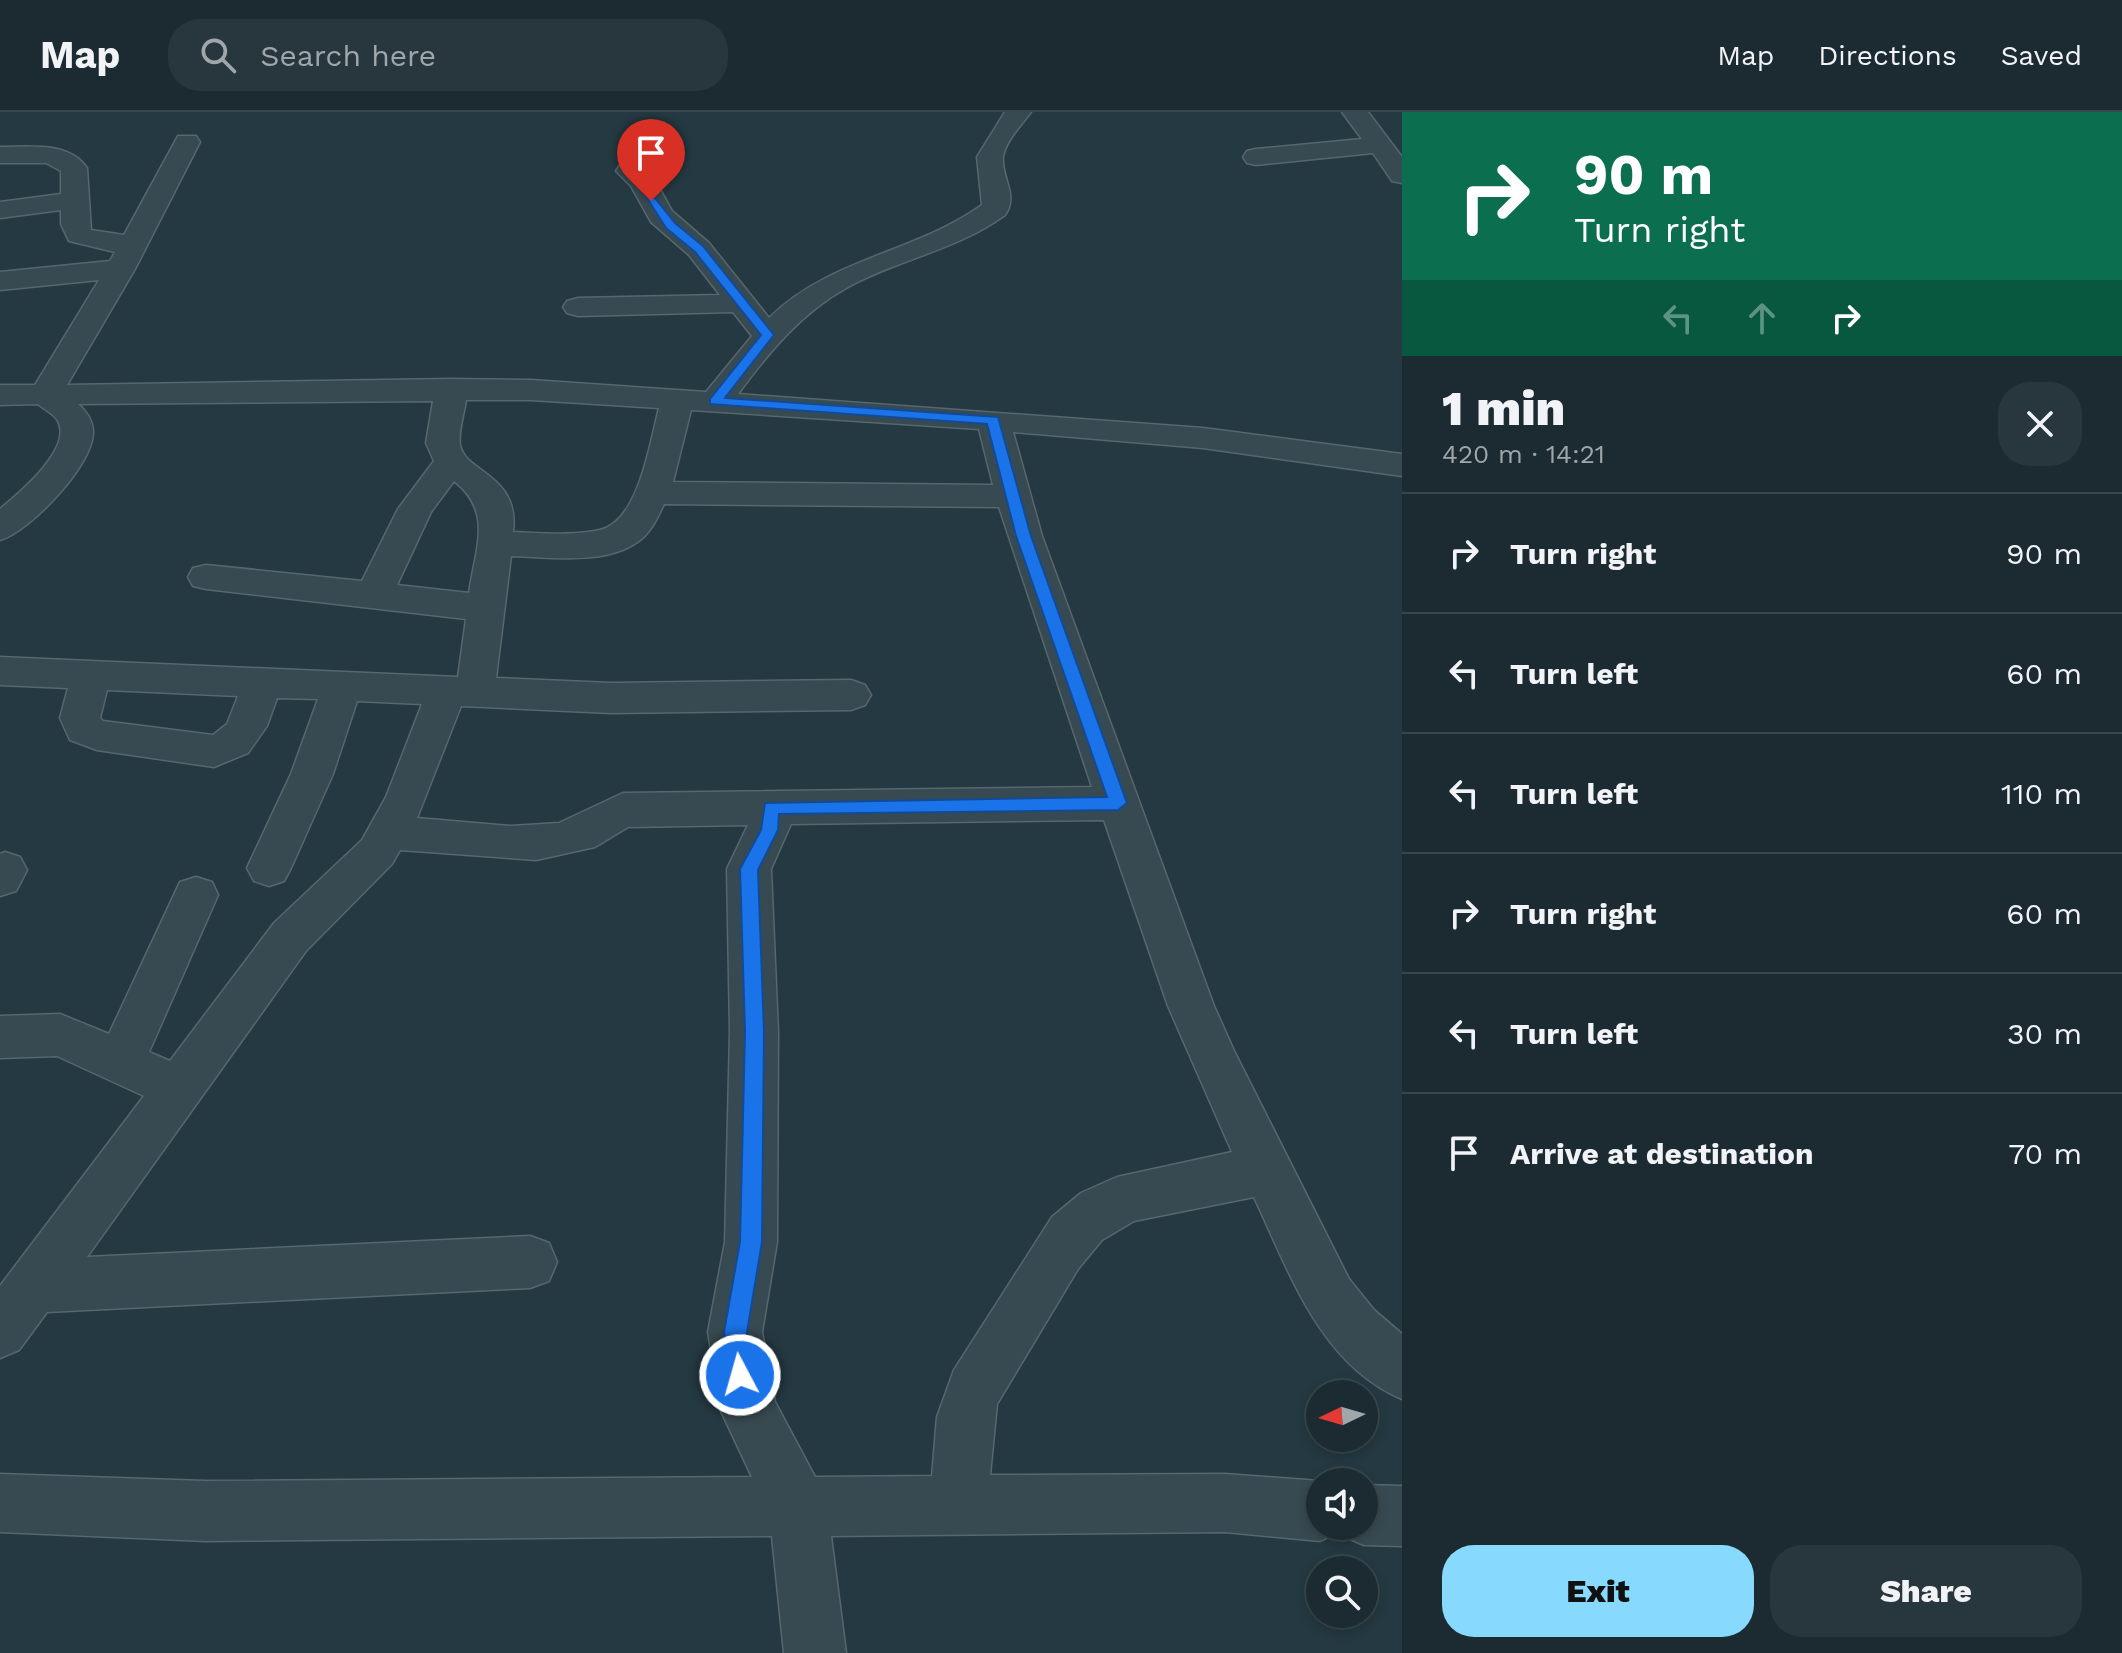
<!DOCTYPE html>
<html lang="en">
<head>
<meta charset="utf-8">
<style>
	:root { --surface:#1b2b31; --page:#28373d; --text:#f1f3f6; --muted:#a0a7ab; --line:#39474d; --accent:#87dafe }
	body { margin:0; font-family:"Work Sans",sans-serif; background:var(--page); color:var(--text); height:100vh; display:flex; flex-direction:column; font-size:30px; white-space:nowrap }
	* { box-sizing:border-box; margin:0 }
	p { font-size:26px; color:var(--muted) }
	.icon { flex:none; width:44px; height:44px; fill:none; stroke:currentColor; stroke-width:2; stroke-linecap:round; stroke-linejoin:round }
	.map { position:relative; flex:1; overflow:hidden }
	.sheet { display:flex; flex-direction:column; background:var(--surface); width:720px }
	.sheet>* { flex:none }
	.guide { background:#0b6e4f; color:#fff; overflow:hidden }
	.needle { width:52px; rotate:265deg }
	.controls { position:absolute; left:1306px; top:1268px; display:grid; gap:16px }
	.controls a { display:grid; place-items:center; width:72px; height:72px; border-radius:50%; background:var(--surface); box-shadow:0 4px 12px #0003,0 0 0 2px var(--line); font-size:40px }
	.pin { position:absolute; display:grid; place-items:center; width:68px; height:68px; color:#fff; margin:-82px -34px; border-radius:50% 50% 50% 0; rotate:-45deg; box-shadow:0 0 8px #0007 }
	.pin .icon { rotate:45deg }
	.me { position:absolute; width:88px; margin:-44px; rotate:354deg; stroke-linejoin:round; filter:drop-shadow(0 0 6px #0008) }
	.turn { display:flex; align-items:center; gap:28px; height:168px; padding:0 40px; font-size:36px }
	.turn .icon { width:104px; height:104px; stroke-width:2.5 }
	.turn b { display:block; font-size:56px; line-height:68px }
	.lanes { display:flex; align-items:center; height:76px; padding:0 40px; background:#0003; justify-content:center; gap:40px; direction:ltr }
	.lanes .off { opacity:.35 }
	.round { display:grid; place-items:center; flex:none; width:84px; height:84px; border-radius:32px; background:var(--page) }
	.head { display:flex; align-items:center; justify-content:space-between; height:136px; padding:0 40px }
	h1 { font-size:48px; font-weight:800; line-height:60px }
	.button { display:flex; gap:16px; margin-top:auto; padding:16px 40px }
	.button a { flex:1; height:92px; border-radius:32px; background:var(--accent); color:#111; font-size:32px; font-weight:800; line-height:92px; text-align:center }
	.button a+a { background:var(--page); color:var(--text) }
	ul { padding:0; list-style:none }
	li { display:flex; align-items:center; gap:24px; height:120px; padding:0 40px; border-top:2px solid var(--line) }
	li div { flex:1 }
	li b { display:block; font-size:30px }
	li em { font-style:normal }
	header { display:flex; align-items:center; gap:48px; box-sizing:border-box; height:112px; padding:0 40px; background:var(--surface); border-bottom:2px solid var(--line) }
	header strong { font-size:38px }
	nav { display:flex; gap:44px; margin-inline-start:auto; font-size:28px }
	.search { width:560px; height:72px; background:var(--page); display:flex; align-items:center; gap:20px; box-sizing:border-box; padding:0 28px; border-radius:32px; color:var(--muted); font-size:30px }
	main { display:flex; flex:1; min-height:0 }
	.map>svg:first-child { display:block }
</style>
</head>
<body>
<header>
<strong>Map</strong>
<div class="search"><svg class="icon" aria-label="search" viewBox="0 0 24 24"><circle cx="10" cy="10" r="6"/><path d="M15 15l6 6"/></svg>Search here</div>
<nav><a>Map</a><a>Directions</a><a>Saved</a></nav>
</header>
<main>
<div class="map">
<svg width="1402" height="1541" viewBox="0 0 1402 1541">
	<rect width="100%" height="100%" fill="#243941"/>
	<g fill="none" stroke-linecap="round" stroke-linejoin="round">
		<defs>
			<path id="minor" d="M1005,0H1031C1021,14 1006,28 1003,45C1001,66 1019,83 1005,103C957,138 899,147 848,175C802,200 769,240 738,282L1203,316L1402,342V364L1203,336L1013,320L1042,424L1214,894L1235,941L1349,1167L1374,1198L1402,1222V1287C1320,1253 1289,1159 1254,1085L1134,1109L1102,1128L1078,1157L997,1292L990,1363L1225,1362L1320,1369V1414H1364V1373L1402,1374V1434L1364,1433L1343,1424L1341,1419L1320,1429L1225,1420L831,1424L846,1541H784L772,1424L205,1429L0,1420V1362L205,1369L752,1365L721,1299L708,1220L725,1130L730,920L727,757L748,713L628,715L595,735L536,748L400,738L392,752L306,839L87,1145L530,1124L549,1131L557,1150L549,1169L530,1176L47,1200L19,1238L0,1246V1174L144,984L57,944L0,946V904L60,902L109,922L180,770L196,765L212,770L218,783L149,940L170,949L274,811L362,728L386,685L422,592L357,589L333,662L291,756L284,769L269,774L254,769L247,756L291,662L318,587L277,586L267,614L248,641L214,655L97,638L70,628L60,606L68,576L0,573V545L458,565L466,507L206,477L193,474L188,465L193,456L206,453L362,469L398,397L434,349L426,331L433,289L78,292C86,299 92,307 93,318C96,351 29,420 0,428V397C18,382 73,337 58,309C55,303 44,297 38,292L0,293V273H35L99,168L0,178V160L110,149L115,140L69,129L61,112V98L0,106V90L61,82V59L46,51H0V35C29,35 69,29 87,56L91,118L124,123L178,24H196L200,30L135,157L67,273L451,267L531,268L706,280L752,224L733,200L578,204L567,201L563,195L567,189L578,186L720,183L689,143L651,110L631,74L616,59L620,53H638L652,63L672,99L709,131L769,206C830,146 915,141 982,93L977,45ZM466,288H531L659,296C650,330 639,409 600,418C572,424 541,421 513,420C520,362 465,361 460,333C458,320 464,302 466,288ZM691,298L979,317L993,373L673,370ZM454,369C494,400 475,437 469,481L397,473L431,400ZM664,392L999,395L1092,675L623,681L559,711L511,714L417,706L461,594L611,601L851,598L865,593L871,583L865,573L851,568L611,571L496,566L511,444C549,445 607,454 640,428C651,420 658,405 664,392ZM107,578L238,584L227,612L213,623L103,609L100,606ZM1104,708L1168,894L1232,1040L1117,1065L1081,1081L1052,1105L954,1258L937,1305L932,1364L815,1365L775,1290L762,1220L777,1130L778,920L771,757L791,712Z
				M1342,0H1368L1402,45V71L1392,69L1373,41L1256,53L1247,51L1243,45L1247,39L1256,37L1362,27Z
				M5,740L20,745L27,758L16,779L0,784V742Z"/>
		</defs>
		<!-- minor casing -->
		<use href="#minor" stroke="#56676e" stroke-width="3"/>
		<!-- minor -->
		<use href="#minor" fill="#384a51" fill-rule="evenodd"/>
	</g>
	<!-- route -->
	<path fill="#1a73e8" stroke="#114b97" stroke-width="2" d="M647,86H655L675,111L703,134L774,223L725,286L998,305L1031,424L1127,691L1118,698L779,702L778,718L758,758L764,920L762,1130L747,1220L751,1263L748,1271L740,1275L732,1271L724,1220L740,1130L745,920L740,757L761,718L765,691L1107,685L1016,424L987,312L710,292V287L761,223L695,140L666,116Z"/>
</svg>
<div class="controls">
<a><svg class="needle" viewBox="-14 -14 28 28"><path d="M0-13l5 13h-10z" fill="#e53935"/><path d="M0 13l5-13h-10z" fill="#a0a7ab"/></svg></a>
<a><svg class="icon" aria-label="sound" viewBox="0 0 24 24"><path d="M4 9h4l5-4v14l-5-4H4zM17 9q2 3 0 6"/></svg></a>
<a><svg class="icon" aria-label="search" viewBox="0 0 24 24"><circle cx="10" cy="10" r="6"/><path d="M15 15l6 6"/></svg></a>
</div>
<div class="pin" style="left:651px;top:89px;background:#d93025"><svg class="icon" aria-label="arrive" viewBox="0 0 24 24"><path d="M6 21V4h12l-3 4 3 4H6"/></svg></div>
<svg class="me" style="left:740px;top:1263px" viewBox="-20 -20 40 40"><circle r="17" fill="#1a73e8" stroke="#fff" stroke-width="3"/><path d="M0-11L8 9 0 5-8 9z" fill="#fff"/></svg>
</div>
<section class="sheet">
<div class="guide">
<div class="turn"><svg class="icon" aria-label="right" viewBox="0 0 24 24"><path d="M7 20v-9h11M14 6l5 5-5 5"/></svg><div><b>90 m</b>Turn right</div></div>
<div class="lanes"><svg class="icon off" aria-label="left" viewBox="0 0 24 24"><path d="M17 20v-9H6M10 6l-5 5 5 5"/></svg><svg class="icon off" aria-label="ahead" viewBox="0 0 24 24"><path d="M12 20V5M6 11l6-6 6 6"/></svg><svg class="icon" aria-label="right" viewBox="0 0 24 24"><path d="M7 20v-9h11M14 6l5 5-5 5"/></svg></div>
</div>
<div class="head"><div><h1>1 min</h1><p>420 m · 14:21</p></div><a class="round"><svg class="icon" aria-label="close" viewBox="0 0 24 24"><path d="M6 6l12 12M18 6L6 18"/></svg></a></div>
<ul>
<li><svg class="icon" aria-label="right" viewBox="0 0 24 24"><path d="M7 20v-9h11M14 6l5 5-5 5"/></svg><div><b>Turn right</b></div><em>90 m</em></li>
<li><svg class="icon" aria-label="left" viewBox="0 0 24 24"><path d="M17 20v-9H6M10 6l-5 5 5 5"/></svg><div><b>Turn left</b></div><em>60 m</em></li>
<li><svg class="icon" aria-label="left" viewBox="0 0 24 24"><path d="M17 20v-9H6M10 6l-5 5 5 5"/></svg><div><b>Turn left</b></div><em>110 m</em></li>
<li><svg class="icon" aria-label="right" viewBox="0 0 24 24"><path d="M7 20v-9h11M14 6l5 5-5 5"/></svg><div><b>Turn right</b></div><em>60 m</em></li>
<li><svg class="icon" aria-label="left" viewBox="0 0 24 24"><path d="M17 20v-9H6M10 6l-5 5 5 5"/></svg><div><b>Turn left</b></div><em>30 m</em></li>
<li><svg class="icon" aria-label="arrive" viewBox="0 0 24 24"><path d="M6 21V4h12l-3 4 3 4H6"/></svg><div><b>Arrive at destination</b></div><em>70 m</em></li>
</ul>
<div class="button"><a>Exit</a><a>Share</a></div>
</section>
</main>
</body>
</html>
